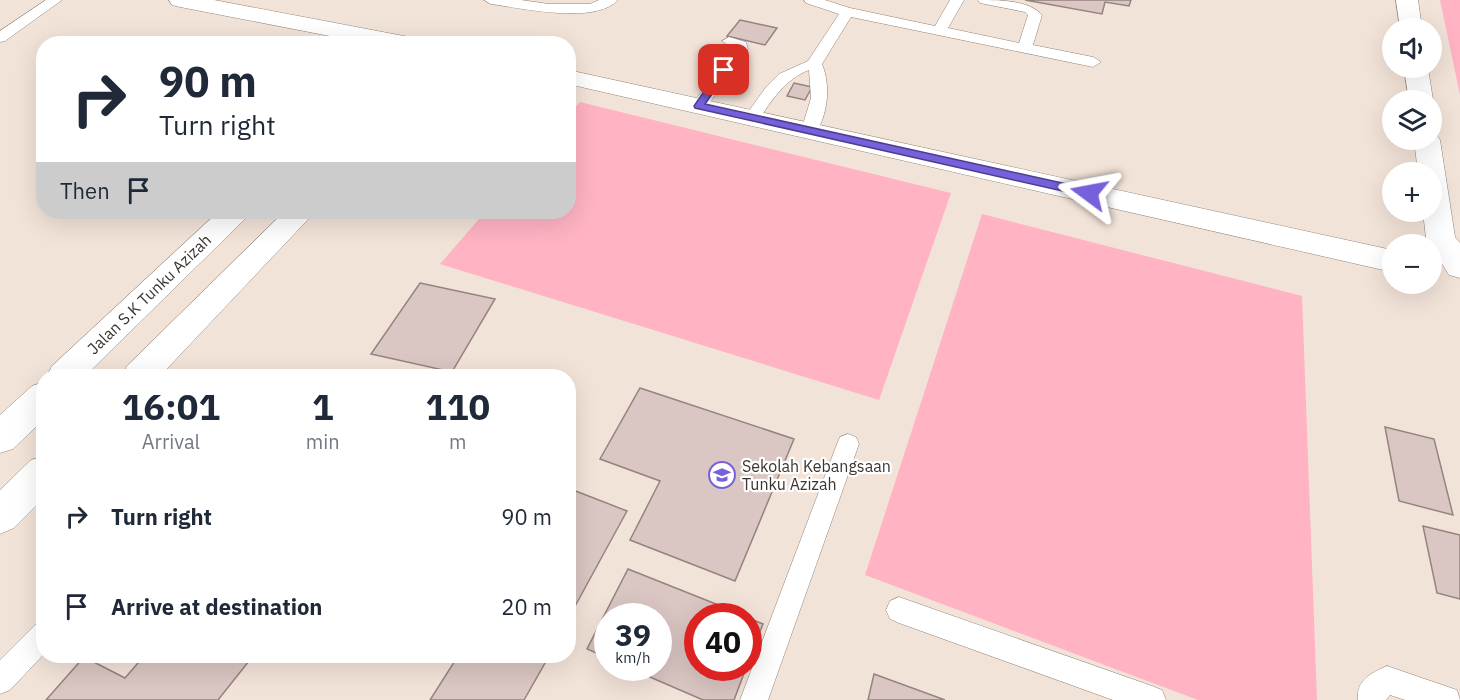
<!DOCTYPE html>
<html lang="en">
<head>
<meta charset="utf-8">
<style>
	:root { --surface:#fff; --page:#f6f6f7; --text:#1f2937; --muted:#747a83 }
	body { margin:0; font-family:"IBM Plex Sans",sans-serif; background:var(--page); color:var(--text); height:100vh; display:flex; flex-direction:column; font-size:22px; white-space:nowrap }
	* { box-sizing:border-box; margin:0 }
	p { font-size:20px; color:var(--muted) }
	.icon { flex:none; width:33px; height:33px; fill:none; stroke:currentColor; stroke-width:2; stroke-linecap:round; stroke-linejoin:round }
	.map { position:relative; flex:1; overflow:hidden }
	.sheet { position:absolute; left:36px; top:369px; width:540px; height:294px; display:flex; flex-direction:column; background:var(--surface); border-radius:24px; box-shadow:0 6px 24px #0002 }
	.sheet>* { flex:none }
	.top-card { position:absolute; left:36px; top:36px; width:540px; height:183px; border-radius:24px; box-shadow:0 6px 24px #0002; background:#fff; color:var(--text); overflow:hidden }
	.controls { position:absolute; left:1382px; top:18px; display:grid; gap:12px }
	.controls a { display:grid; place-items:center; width:60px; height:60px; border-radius:50%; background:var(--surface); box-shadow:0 6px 24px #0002; font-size:30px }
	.speed { position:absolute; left:594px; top:603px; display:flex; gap:12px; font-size:30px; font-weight:700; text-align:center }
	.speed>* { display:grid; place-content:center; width:78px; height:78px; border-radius:50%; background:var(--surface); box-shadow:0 6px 24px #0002; line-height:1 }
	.speed small { font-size:15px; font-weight:400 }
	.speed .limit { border:9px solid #d22; background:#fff; color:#111 }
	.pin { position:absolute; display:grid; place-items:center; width:51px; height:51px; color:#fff; margin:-26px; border-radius:12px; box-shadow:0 3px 9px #0006 }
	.me { position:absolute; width:66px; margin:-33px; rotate:283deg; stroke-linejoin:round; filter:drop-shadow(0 0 4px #0008) }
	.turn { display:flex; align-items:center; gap:21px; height:126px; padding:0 24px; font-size:27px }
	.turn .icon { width:78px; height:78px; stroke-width:2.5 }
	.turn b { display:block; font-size:42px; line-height:51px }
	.then { display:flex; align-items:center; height:57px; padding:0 24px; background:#0003; gap:12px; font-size:22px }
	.eta { display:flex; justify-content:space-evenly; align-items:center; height:102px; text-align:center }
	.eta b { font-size:36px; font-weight:700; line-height:42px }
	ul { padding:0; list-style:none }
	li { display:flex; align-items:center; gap:18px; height:90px; padding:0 24px }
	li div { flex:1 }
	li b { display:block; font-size:22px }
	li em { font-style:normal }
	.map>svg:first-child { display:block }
</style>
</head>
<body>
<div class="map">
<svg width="1460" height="700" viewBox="0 0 1460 700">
	<rect width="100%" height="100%" fill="#f2e3d8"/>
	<!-- green -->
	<path fill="#ffb3c3" d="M1440,0H1460V95Z
		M580,102L951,193L879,400L440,264L485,212H568L569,115Z
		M982,214L1302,296L1317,700H1198L865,575Z"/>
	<!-- building -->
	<path fill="#dac6c2" stroke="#95837f" stroke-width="1.5" d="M1025,0H1131L1129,6L1105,2L1102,14Z
		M740,20L777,28L765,45L727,36Z
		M794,83L812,87L805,100L787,96Z
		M420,283L495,299L452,372L371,354Z
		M640,388L794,439L735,581L630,540L660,481L600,459Z
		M1385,427L1434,439L1453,515L1399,501Z
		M568,488L627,511L568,619Z
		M1423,526L1460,535V599L1437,593Z
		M628,569L746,616H698V668H746L734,700H703L629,668H658V616H608V658L587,649Z
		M748,618L763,624L748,662Z
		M144,656H253L218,700H46L84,657L125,678Z
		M458,656H549L524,700H430Z
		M874,674L945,700H868Z"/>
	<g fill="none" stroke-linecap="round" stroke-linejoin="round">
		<defs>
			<path id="service" d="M46,0H62L5,41L0,42V31Z
				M484,0H521L549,4H590L599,0H618C595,25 521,8 491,4Z
				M804,0H825L850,8L935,26L950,0H964L948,28L1019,43L1028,15L1025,12L980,3L978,0C999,0 1029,0 1042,15L1033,45L1093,57L1101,62L1093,67L851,17L822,64C831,86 828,114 815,135L809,136L801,131L811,98L809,70C784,80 772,100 758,121H746L744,118L766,87L779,74L808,61L839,14L806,3Z
				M729,37L746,42L748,49L705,109H693L691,106L734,49L722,41Z
				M848,434L856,437L859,444L768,700H740L837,444L840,437Z
				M899,597L1152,686L1162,690L1166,700H1113L899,623L890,619L886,610L890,601Z
				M44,621V654L10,690L0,694V660L35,625Z
				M1387,666L1457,690L1460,700H1405L1390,695L1386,700H1358C1356,680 1371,673 1387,666Z"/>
			<path id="minor" d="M218,212H249L245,219L85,376H47L52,366Z
				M284,212H315L160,376H122L127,366Z
				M44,382V419L13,449L0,453V415L32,386Z
				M44,456V498L14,528L0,534V490L31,460Z"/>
			<path id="tertiary" d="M169,0H214L409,37L417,39L420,44H371L180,7L172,5Z
				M1396,0H1418L1422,28H1400Z
				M1404,68H1428L1433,100L1431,104V100H1409Z
				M568,70L1392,250V272L568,84Z
				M1431,133L1436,134L1440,140L1455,237L1460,243V278L1449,275L1426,238L1423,212H1431V172H1418L1414,140H1431Z"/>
		</defs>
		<!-- service casing -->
		<use href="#service" stroke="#928379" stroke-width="1"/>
		<!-- minor casing -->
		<use href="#minor" stroke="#928379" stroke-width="1"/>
		<!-- tertiary casing -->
		<use href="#tertiary" stroke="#928379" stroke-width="1"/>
		<!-- service -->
		<use href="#service" fill="#fff" fill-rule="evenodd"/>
		<!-- minor -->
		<use href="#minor" fill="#fff" fill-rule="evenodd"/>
		<!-- tertiary -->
		<use href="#tertiary" fill="#fff" fill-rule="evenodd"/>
	</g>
	<!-- route -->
	<path fill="#7660db" stroke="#4d3e8e" stroke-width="1.5" d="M720,68L729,70L705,104L1089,189L1094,193L1089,197L695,108L694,106Z"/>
	<!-- icons -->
	<defs>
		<symbol id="school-ring" viewBox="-11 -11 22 22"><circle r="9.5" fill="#fff" stroke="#7660db" stroke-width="1.5"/><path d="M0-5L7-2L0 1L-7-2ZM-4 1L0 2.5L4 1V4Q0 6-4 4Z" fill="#7660db"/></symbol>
	</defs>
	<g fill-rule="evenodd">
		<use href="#school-ring" x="707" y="460" width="30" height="30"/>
	</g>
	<g text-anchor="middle" stroke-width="4.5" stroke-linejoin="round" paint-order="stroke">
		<!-- street labels -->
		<g font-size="16" fill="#3b3531" stroke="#fff">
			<text transform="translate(149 294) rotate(-44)" y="6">Jalan S.K Tunku Azizah</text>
		</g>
		<!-- poi labels -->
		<g font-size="16" fill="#3b3531" stroke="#fff" text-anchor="start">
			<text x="742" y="472">Sekolah Kebangsaan<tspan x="742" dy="18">Tunku Azizah</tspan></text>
		</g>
	</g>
</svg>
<div class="controls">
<a><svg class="icon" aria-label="sound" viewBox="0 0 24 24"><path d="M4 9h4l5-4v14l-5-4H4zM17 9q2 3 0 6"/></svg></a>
<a><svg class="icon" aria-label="layers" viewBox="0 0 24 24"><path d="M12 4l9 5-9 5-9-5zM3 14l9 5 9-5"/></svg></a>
<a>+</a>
<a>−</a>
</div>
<div class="speed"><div>39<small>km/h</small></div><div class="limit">40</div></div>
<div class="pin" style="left:724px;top:70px;background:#d93025"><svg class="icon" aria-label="arrive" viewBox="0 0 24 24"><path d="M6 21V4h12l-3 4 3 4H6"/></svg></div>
<svg class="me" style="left:1089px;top:193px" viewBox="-20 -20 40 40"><path d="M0-17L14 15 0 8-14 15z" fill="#7660db" stroke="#fff" stroke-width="4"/></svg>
<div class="top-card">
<div class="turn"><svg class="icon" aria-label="right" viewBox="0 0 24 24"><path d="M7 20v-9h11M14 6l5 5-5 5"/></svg><div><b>90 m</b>Turn right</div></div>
<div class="then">Then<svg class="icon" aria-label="arrive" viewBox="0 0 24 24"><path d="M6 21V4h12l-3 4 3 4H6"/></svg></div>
</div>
<section class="sheet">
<div class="eta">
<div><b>16:01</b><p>Arrival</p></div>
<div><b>1</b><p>min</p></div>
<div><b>110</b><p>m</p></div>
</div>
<ul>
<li><svg class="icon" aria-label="right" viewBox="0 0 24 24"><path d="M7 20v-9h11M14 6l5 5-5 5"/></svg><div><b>Turn right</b></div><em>90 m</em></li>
<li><svg class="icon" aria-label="arrive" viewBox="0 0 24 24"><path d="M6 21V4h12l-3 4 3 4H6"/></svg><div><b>Arrive at destination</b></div><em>20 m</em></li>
</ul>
</section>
</div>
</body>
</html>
